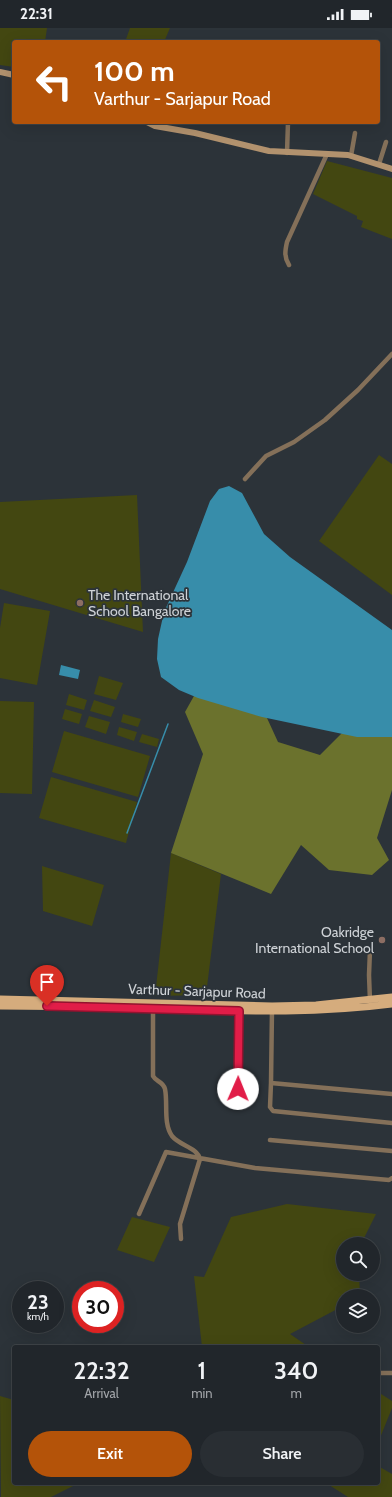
<!DOCTYPE html>
<html lang="en">
<head>
<meta charset="utf-8">
<style>
	:root { --surface:#21262b; --page:#292e33; --text:#f1f3f6; --muted:#a2a5a9; --line:#3e4347; --accent:#b45309 }
	body { margin:0; font-family:Cabin,sans-serif; background:var(--page); color:var(--text); height:100vh; display:flex; flex-direction:column; font-size:15px; white-space:nowrap }
	* { box-sizing:border-box; margin:0 }
	p { font-size:13px; color:var(--muted) }
	.icon { flex:none; width:22px; height:22px; fill:none; stroke:currentColor; stroke-width:2; stroke-linecap:round; stroke-linejoin:round }
	.map { position:relative; flex:1; overflow:hidden }
	.side { position:absolute; left:12px; top:1317px; width:368px; height:140px; display:flex; flex-direction:column; background:var(--surface); border-radius:4px; box-shadow:0 4px 16px #0002,0 0 0 1px var(--line) }
	.side>* { flex:none }
	.hud { position:absolute; left:12px; top:12px; width:368px; height:84px; border-radius:4px; box-shadow:0 4px 16px #0002,0 0 0 1px var(--line); background:#b45309; color:#fff; overflow:hidden }
	.buttons { position:absolute; left:336px; top:1209px; display:grid; gap:8px }
	.buttons a { display:grid; place-items:center; width:44px; height:44px; border-radius:50%; background:var(--surface); box-shadow:0 4px 16px #0002,0 0 0 1px var(--line); font-size:20px }
	.speed { position:absolute; left:12px; top:1253px; display:flex; gap:8px; font-size:20px; font-weight:700; text-align:center }
	.speed>* { display:grid; place-content:center; width:52px; height:52px; border-radius:50%; background:var(--surface); box-shadow:0 4px 16px #0002,0 0 0 1px var(--line); line-height:1 }
	.speed small { font-size:10px; font-weight:400 }
	.speed .limit { border:6px solid #d22; background:#fff; color:#111 }
	.pin { position:absolute; display:grid; place-items:center; width:34px; height:34px; color:#fff; margin:-41px -17px; border-radius:50% 50% 50% 0; rotate:-45deg; box-shadow:0 0 4px #0007 }
	.pin .icon { rotate:45deg }
	.me { position:absolute; width:44px; margin:-22px; rotate:1deg; stroke-linejoin:round; filter:drop-shadow(0 0 3px #0008) }
	.turn { display:flex; align-items:center; gap:14px; height:84px; padding:0 16px; font-size:18px }
	.turn .icon { width:52px; height:52px; stroke-width:2.5 }
	.turn b { display:block; font-size:28px; line-height:34px }
	.eta { display:flex; justify-content:space-evenly; align-items:center; height:68px; text-align:center }
	.eta b { font-size:24px; font-weight:600; line-height:28px }
	.button { display:flex; gap:8px; margin-top:auto; padding:8px 16px }
	.button a { flex:1; height:46px; border-radius:24px; background:var(--accent); color:#fff; font-size:16px; font-weight:600; line-height:46px; text-align:center }
	.button a+a { background:var(--page); color:var(--text) }
	.status { display:flex; justify-content:space-between; align-items:center; height:28px; padding:0 20px; background:var(--surface); direction:ltr }
	.status svg { height:11px; fill:currentColor }
	.map>svg:first-child { display:block }
</style>
</head>
<body>
<div class="status"><b>22:31</b><svg viewBox="0 0 49 12"><path d="M0 12V9h3v3zM5 12V6h3v6zM10 12V3h3v9zM15 12V0h3v12zM26 1h20v11H26zM47 4h2v5h-2z"/></svg></div>
<div class="map">
<svg width="392" height="1469" viewBox="0 0 392 1469">
	<rect width="100%" height="100%" fill="#2c3339"/>
	<!-- green -->
	<path fill="#434711" d="M0,0H47L45,14H14V39L0,37Z
		M130,0H170L164,14H125Z
		M327,133L392,150V211L361,199L363,193L357,191V188L313,166Z
		M379,427L392,436V567L319,513Z
		M137,467L143,604L0,561V474Z
		M4,575L50,583L37,657L0,650V600Z
		M99,648L123,655L116,672L94,666Z
		M69,666L87,672L84,682L66,677Z
		M94,672L115,679L111,689L90,683Z
		M0,673L34,674L32,766L0,765Z
		M65,681L82,686L79,696L62,691Z
		M123,686L141,691L138,699L121,694Z
		M89,688L110,694L106,706L85,699Z
		M119,699L137,704L134,713L117,707Z
		M64,703L150,728L138,769L52,744Z
		M142,706L159,711L157,719L139,714Z
		M51,749L137,774L126,815L39,790Z
		M171,825L221,846L206,967L155,968Z
		M42,838L104,857L92,898L43,883Z
		M287,1176L376,1186L361,1216H343V1246H359L360,1268H343V1278L290,1306L309,1319H202L194,1248L204,1249L231,1189Z
		M132,1189L170,1199L154,1234L117,1222Z
		M378,1364L392,1373V1380L378,1415Z
		M0,1368L14,1372V1455H79L51,1469H1Z
		M378,1438L392,1446V1469H348L326,1455H378Z"/>
	<!-- forest -->
	<path fill="#6b722d" d="M199,659L256,666L278,714L320,727L344,703L392,704V762L377,810L389,832L372,847L329,842L301,817L271,866L171,825L203,726L185,684Z"/>
	<!-- water -->
	<path fill="#378daa" d="M229,458L242,465L264,506L290,529L392,602V709H357L262,689L198,670L179,662L161,649L157,631L158,611L164,584L187,534L210,473L219,461Z
		M61,637L80,642L78,651L59,647Z"/>
	<g fill="none" stroke-linecap="round" stroke-linejoin="round">
		<!-- stream -->
		<path stroke="#378daa" stroke-width="1.5" d="M127,805L168,696"/>
		<!-- street -->
		<path stroke="#847059" stroke-width="4.5" d="M287,125L288,94
			M351,128L355,105
			M379,136L386,114
			M289,237C284,229 285,223 287,214L327,126
			M245,451L266,428L294,414L325,392L358,362L392,326
			M370,973L369,947L370,922
			M153,980V1048C156,1054 163,1053 165,1061C168,1076 163,1095 172,1108C180,1118 197,1119 200,1131L180,1196L181,1211
			M271,1055L272,981
			M238,1061L239,983
			M392,1066L271,1055L270,1079L273,1083L392,1095
			M270,1112L392,1123
			M139,1186L166,1124L255,1140L389,1152L392,1150
			M378,1345H392"/>
		<!-- secondary -->
		<path stroke="#b2926e" stroke-width="6" d="M0,44L14,47
			M147,94L155,98L195,105L269,123L348,127L392,141"/>
		<!-- primary -->
		<path stroke="#d5ac7d" stroke-width="7" d="M0,971L272,978L316,977L392,969
			M0,978C54,978 107,979 161,981C239,983 315,986 392,976"/>
	</g>
	<g fill="none" stroke-linecap="round" stroke-linejoin="round">
		<defs>
			<path id="route" d="M47,978L239,983L238,1061"/>
		</defs>
		<!-- route casing -->
		<use href="#route" stroke="#92132f" stroke-width="10"/>
		<!-- route -->
		<use href="#route" stroke="#e11d48" stroke-width="7"/>
	</g>
	<!-- markers -->
	<g fill="#8d6e63" stroke="#2c3339" stroke-width="1.5">
		<circle cx="80" cy="575" r="4"/>
		<circle cx="382" cy="912" r="4"/>
	</g>
	<g text-anchor="middle" stroke-width="3.5" stroke-linejoin="round" paint-order="stroke">
		<!-- poi labels -->
		<g font-size="14" fill="#cfd3d7" stroke="#2c3339" text-anchor="start">
			<text x="88" y="572">The International<tspan x="88" dy="16">School Bangalore</tspan></text>
			<text x="374" y="909" text-anchor="end">Oakridge<tspan x="374" dy="16">International School</tspan></text>
		</g>
		<!-- street labels -->
		<g font-size="14" fill="#cfd3d7" stroke="#2c3339">
			<text transform="translate(197 963) rotate(2)" y="5">Varthur - Sarjapur Road</text>
		</g>
	</g>
</svg>
<div class="buttons">
<a><svg class="icon" aria-label="search" viewBox="0 0 24 24"><circle cx="10" cy="10" r="6"/><path d="M15 15l6 6"/></svg></a>
<a><svg class="icon" aria-label="layers" viewBox="0 0 24 24"><path d="M12 4l9 5-9 5-9-5zM3 14l9 5 9-5"/></svg></a>
</div>
<div class="speed"><div>23<small>km/h</small></div><div class="limit">30</div></div>
<div class="pin" style="left:47px;top:978px;background:#d93025"><svg class="icon" aria-label="arrive" viewBox="0 0 24 24"><path d="M6 21V4h12l-3 4 3 4H6"/></svg></div>
<svg class="me" style="left:238px;top:1061px" viewBox="-20 -20 40 40"><circle r="19" fill="#fff"/><path d="M0-13L10 11 0 6-10 11z" fill="#e11d48"/></svg>
<div class="hud">
<div class="turn"><svg class="icon" aria-label="left" viewBox="0 0 24 24"><path d="M17 20v-9H6M10 6l-5 5 5 5"/></svg><div><b>100 m</b>Varthur - Sarjapur Road</div></div>
</div>
<section class="side">
<div class="eta">
<div><b>22:32</b><p>Arrival</p></div>
<div><b>1</b><p>min</p></div>
<div><b>340</b><p>m</p></div>
</div>
<div class="button"><a>Exit</a><a>Share</a></div>
</section>
</div>
</body>
</html>
